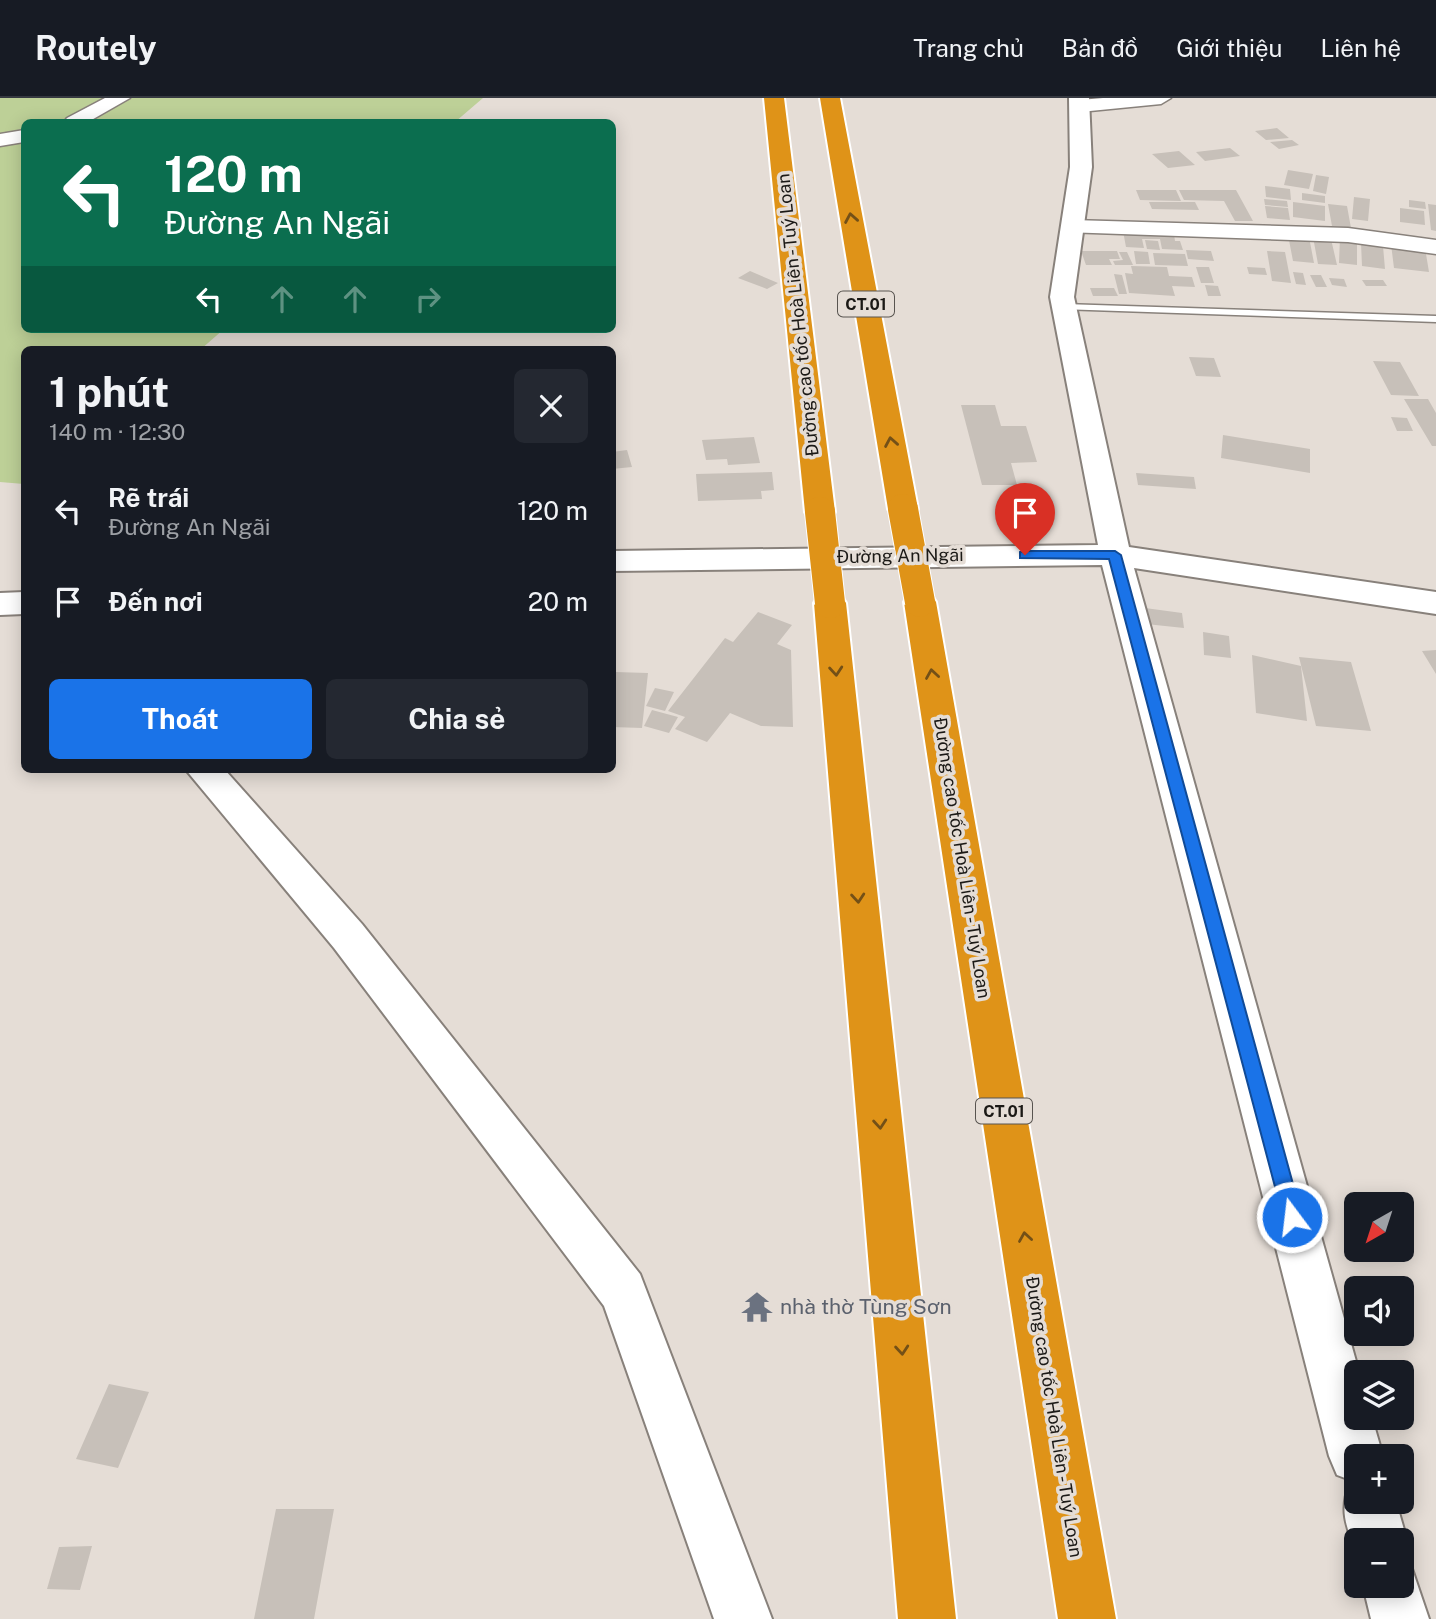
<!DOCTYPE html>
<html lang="vi">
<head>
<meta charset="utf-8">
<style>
	:root { --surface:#171b24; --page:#242831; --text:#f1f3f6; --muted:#9ea1a6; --line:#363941; --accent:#1a73e8 }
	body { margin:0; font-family:"Public Sans",sans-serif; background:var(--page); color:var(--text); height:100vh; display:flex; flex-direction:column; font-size:26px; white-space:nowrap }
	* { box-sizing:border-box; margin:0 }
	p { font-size:23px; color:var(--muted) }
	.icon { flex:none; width:38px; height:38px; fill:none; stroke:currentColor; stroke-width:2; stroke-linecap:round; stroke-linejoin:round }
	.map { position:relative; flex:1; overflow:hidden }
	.panel { position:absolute; left:21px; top:248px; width:595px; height:427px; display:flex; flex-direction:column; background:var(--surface); border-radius:10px; box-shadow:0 4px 18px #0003 }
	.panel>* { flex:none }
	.top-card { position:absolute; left:21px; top:21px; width:595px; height:214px; border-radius:10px; box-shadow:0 4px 18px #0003; background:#0b6e4f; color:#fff; overflow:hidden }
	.needle { width:46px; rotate:219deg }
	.buttons { position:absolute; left:1344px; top:1094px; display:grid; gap:14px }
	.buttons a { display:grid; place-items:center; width:70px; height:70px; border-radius:10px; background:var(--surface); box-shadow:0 4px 18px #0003; font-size:35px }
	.pin { position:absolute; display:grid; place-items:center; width:60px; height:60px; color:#fff; margin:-72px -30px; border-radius:50% 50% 50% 0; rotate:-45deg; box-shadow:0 0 7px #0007 }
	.pin .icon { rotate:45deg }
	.me { position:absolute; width:77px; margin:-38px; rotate:345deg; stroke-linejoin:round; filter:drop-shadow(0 0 5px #0008) }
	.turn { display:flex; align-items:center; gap:24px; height:147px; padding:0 28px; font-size:32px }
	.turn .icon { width:91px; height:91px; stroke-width:2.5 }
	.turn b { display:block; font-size:49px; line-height:60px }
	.lanes { display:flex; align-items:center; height:66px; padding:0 28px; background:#0003; justify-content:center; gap:35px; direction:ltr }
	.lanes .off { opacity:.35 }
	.round { display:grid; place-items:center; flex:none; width:74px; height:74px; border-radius:10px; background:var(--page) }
	.summary { display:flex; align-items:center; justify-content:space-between; height:119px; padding:0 28px }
	h1 { font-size:42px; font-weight:700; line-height:52px }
	.action { display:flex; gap:14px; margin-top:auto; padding:14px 28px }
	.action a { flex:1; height:80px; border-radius:10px; background:var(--accent); color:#fff; font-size:28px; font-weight:700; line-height:80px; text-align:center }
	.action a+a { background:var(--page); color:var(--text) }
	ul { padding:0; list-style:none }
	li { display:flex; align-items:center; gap:21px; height:91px; padding:0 28px }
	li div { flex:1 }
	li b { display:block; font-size:26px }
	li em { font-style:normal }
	header { display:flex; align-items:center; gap:42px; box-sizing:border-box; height:98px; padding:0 35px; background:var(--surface); border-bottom:2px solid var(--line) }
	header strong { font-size:33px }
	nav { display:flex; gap:38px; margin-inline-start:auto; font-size:24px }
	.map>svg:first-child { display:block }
</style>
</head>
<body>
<header>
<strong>Routely</strong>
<nav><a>Trang chủ</a><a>Bản đồ</a><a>Giới thiệu</a><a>Liên hệ</a></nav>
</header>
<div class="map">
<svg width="1436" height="1521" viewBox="0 0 1436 1521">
	<rect width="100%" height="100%" fill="#e5ddd6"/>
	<!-- green -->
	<path fill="#bdd097" d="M0,0H483L455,24H24V231H224L200,252H24V386L0,384Z"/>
	<!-- building -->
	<path fill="#c7c0b9" d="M1277,30L1289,40L1266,42L1255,33Z
		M1292,42L1299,47L1279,51L1270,44Z
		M1230,50L1240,58L1205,63L1196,54Z
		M1179,53L1195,67L1168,70L1152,56Z
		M1288,72L1313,76L1309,91L1284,87Z
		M1316,77L1329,79L1326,96L1313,93Z
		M1265,88L1290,91L1291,102L1266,99Z
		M1136,92H1176L1181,103L1140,102Z
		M1179,92H1236L1253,123H1235L1224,103L1184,102Z
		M1302,95L1325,98V105L1302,102Z
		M1354,99L1370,101L1368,123L1352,121Z
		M1264,101L1287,103L1288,109L1265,107Z
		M1409,102L1425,104L1426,111L1409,109Z
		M1149,104H1195L1199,112L1152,111Z
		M1293,104L1325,108V123L1293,119Z
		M1328,106L1347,108L1351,130L1332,128Z
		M1428,106L1436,107V133L1431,132Z
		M1265,108L1288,110L1290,122L1267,120Z
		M1400,110L1424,113L1425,127L1400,124Z
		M1123,133L1174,136L1175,143H1180L1183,152L1162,151L1160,141H1142L1144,150L1126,149Z
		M1288,137L1309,139L1314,165L1293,163Z
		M1313,139L1331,141L1337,167L1318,166Z
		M1340,139L1357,142V167L1339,165Z
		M1145,142L1158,143L1160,152L1147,151Z
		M1361,145L1383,148L1385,171L1362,168Z
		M1391,146L1425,150L1429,174L1394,170Z
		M1186,152L1211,153L1214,163L1188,161Z
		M1081,153H1117L1120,161H1109L1112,167H1086Z
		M1134,153L1148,154L1150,166H1136Z
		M1267,153L1285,154L1291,185L1272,183Z
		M1119,154H1127L1133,167H1115L1113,163L1123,162Z
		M1153,155L1185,156L1188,168L1155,167Z
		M1131,168L1167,169L1169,178L1192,179L1195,189L1172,188L1175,198L1129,195L1125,175L1133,176Z
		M1196,169H1209L1214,185H1201Z
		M1247,169L1265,170L1267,177L1249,176Z
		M750,173L778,185L767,191L738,180Z
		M1293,174L1303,175L1306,187L1296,186Z
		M1114,176L1122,177L1127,196H1119Z
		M1310,177H1321L1327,189H1316Z
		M1329,180L1344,181L1347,189L1332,187Z
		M1362,182H1383L1387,188H1366Z
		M1205,187L1218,188L1221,198H1208Z
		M1090,190H1114L1118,198H1093Z
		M1189,259L1214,260L1221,279L1196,278Z
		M1373,263L1400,264L1419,298L1391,297Z
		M1404,301H1428L1436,315V348H1432Z
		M961,307H995L1001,328H1026L1037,364L1011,365L1017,387H982Z
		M1391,319L1407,320L1413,333H1397Z
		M1223,337L1310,351V375L1221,360Z
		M754,339L760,365L728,367L727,361L706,362L702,342Z
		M627,352L632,369L612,371V354Z
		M772,374L774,392L761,393L762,401L698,403L696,376Z
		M1136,375L1194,379L1196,391L1138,387Z
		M1145,510L1182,515L1184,530L1146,526Z
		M758,514L792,527L777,546L791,552L793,629L761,628L730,615L707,644L675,631L685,619L668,613L725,540L733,544Z
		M1203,534L1229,538L1231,560L1204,557Z
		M1436,552V576L1422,553Z
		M1252,557L1301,568L1307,623L1256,615Z
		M1299,559L1351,564L1371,633L1316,628Z
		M615,574L648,575L642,630L612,629Z
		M655,590L674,594L665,613L646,608Z
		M652,612L678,619L669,635L644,628Z
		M109,1286L149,1294L118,1370L76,1361Z
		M276,1411H334L314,1521H254Z
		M92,1448L80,1492L47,1491L59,1449Z"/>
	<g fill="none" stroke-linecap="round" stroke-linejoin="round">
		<defs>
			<path id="lane" d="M1064,206L1436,218V224L1060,211L1058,209Z"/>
			<path id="street" d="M105,0H130L88,24H64L67,20Z
				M1103,0H1171L1161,6L1080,14L1070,8L1080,2Z
				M24,32V44L0,48V36Z
				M1072,122L1348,130L1436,142V156L1348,144L1064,134L1061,129L1064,124Z"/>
			<path id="secondary" d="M1069,0H1089L1092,69L1074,199L1129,449L1436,494V516L1134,470L1359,1274H1356V1320H1372L1383,1358H1356V1404H1396L1407,1442L1402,1454V1442H1356V1454C1346,1428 1339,1411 1350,1385L1353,1383L1337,1377L1329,1358L1102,467L612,473V453L1098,447L1050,199L1070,69Z
				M24,494V516L0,517V495Z
				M186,672H225L362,826L640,1176L772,1521H714L604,1208L334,850Z
				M1402,1464L1411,1468L1429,1521H1371L1363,1488H1402Z"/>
			<path id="highway" d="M764,0H784L835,414L831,421L820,423L809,421L805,414Z
				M820,0H840L918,411L914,418L903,420L892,418L888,411Z
				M920,493L931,496L936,504L1116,1521H1058L904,504L909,496Z
				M830,494L841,497L846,505L956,1521H898L814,505L819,497Z"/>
		</defs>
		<!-- lane casing -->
		<use href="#lane" stroke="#88817b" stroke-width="3"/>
		<!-- street casing -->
		<use href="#street" stroke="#88817b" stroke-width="3"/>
		<!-- secondary casing -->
		<use href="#secondary" stroke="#88817b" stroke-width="4"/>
		<!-- highway casing -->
		<use href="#highway" stroke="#fff" stroke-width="4"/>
		<!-- lane -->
		<use href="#lane" fill="#fff" fill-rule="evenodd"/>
		<!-- street -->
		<use href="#street" fill="#fff" fill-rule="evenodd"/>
		<!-- secondary -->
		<use href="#secondary" fill="#fff" fill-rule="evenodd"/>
		<!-- highway -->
		<use href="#highway" fill="#df9318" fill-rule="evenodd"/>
		<defs>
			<path id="highway-bridge" d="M903,411L920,504
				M820,414L830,505"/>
		</defs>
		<!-- highway-bridge casing -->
		<use href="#highway-bridge" stroke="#fff" stroke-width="32" stroke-linecap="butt"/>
		<!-- highway-bridge -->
		<use href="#highway-bridge" stroke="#df9318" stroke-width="30"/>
	</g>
	<!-- one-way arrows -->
	<defs><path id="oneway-chevron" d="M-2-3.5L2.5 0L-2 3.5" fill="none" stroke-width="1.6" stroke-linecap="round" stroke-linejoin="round" transform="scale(1.75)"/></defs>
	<g stroke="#735017">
		<use href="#oneway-chevron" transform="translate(851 120) rotate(-100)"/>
		<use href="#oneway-chevron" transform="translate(891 344) rotate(-100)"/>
		<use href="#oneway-chevron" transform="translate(836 573) rotate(85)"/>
		<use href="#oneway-chevron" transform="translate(932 576) rotate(-99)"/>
		<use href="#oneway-chevron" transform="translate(858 800) rotate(85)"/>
		<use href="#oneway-chevron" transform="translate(880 1026) rotate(85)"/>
		<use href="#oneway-chevron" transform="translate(1025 1139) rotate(-99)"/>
		<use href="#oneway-chevron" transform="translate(902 1252) rotate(85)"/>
	</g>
	<!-- route -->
	<path fill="#1a73e8" stroke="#114b97" stroke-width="2" d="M1025,453H1115L1121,457L1302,1119L1299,1126L1292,1129L1285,1126L1283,1119L1109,461L1020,460V454Z"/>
	<!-- icons -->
	<defs>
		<symbol id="temple-bare" viewBox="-9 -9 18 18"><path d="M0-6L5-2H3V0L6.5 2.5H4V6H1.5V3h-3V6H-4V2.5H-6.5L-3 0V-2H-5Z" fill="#6b7280" stroke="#e5ddd6" stroke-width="2.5" paint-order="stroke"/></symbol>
	</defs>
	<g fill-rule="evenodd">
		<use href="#temple-bare" x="735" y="1187" width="44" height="44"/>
	</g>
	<g text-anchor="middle" stroke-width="7" stroke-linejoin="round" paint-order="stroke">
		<!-- shield labels -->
		<g fill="#e5ddd6" stroke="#585450" stroke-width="2">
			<rect x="838" y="193.5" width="56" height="25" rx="5"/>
			<rect x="976" y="1000.5" width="56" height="25" rx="5"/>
		</g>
		<g font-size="16" font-weight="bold" fill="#1b1916">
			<text x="866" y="212">CT.01</text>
			<text x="1004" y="1019">CT.01</text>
		</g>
		<!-- street labels -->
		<g font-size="18" fill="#1b1916" stroke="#e5ddd6">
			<text transform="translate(798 217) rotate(-96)" y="6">Đường cao tốc Hoà Liên - Tuý Loan</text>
			<text transform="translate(900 458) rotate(-1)" y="6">Đường An Ngãi</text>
			<text transform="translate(962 760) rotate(81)" y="6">Đường cao tốc Hoà Liên - Tuý Loan</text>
			<text transform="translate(1054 1319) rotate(81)" y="6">Đường cao tốc Hoà Liên - Tuý Loan</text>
		</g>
		<!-- near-worship labels -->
		<g font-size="21" fill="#5b616d" stroke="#e5ddd6" text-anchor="start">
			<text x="780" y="1216">nhà thờ Tùng Sơn</text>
		</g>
	</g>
</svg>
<div class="buttons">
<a><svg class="needle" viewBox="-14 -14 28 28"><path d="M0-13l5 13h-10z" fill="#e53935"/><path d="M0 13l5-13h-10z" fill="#9ea1a6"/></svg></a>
<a><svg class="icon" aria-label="sound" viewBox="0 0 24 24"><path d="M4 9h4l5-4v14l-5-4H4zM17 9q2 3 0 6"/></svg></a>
<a><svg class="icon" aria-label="layers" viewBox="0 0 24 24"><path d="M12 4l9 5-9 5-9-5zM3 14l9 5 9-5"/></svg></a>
<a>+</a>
<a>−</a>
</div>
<div class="pin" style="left:1025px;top:457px;background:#d93025"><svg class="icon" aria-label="arrive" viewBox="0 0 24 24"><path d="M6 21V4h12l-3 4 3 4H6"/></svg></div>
<svg class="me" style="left:1292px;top:1119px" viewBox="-20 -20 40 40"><circle r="17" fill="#1a73e8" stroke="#fff" stroke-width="3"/><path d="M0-11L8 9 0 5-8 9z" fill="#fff"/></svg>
<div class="top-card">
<div class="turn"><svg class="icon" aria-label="left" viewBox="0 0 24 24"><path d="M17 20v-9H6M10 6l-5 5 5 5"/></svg><div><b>120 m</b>Đường An Ngãi</div></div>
<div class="lanes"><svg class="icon" aria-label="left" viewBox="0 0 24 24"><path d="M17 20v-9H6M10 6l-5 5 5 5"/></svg><svg class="icon off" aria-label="ahead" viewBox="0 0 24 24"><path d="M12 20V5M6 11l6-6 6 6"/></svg><svg class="icon off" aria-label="ahead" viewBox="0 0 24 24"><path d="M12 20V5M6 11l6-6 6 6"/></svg><svg class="icon off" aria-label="right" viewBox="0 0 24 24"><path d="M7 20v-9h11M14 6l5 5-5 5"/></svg></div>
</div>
<section class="panel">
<div class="summary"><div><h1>1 phút</h1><p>140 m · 12:30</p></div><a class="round"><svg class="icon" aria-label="close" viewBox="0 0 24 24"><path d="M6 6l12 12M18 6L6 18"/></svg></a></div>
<ul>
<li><svg class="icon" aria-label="left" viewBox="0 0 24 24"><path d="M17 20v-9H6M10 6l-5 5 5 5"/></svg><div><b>Rẽ trái</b><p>Đường An Ngãi</p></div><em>120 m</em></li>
<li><svg class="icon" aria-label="arrive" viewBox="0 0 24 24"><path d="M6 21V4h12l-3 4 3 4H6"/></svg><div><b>Đến nơi</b></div><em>20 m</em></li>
</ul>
<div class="action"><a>Thoát</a><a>Chia sẻ</a></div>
</section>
</div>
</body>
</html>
